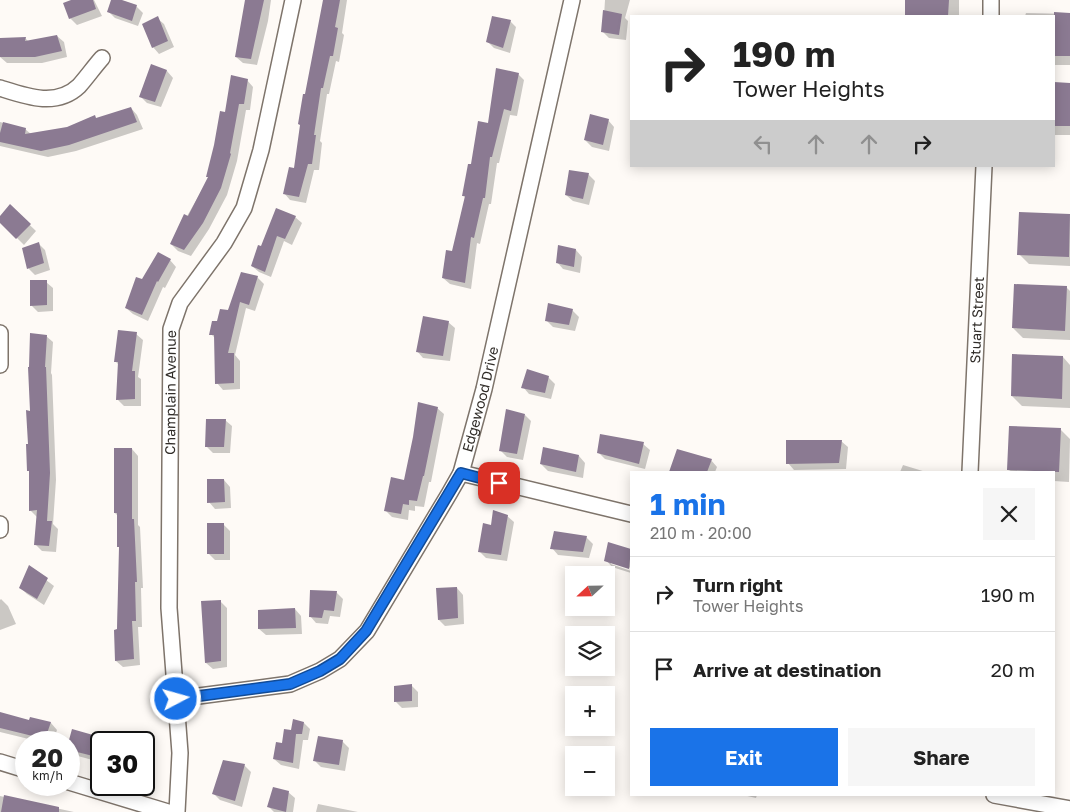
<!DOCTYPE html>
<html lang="en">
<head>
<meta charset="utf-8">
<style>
	:root { --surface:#fff; --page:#f6f6f6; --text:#222; --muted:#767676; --line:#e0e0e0; --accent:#1a73e8 }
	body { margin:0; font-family:"Golos Text",sans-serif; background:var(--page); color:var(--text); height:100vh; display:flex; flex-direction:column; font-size:19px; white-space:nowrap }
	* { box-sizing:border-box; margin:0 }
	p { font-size:16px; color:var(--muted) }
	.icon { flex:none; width:28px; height:28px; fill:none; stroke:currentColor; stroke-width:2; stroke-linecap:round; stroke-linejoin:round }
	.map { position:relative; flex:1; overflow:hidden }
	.panel { position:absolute; left:630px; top:471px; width:425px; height:325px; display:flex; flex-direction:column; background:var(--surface); border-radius:0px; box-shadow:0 2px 12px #0003 }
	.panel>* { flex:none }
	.top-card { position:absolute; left:630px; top:15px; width:425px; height:152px; border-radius:0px; box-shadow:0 2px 12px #0003; background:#fff; color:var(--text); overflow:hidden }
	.needle { width:32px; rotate:248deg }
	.fabs { position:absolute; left:565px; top:566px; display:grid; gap:10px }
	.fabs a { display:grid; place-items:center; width:50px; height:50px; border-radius:0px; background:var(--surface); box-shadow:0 2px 12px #0003; font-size:25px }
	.speed { position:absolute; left:15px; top:731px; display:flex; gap:10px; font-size:25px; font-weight:700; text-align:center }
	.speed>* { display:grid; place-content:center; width:65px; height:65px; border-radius:50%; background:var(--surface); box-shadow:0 2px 12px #0003; line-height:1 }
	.speed small { font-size:12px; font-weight:400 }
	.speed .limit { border:2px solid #111; border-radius:8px; background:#fff; color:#111 }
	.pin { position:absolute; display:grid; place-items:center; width:42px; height:42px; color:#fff; margin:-21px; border-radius:10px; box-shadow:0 2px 8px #0006 }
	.me { position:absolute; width:55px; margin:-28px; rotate:84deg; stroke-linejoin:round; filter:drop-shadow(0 0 4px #0008) }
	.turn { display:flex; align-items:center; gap:18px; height:105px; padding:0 20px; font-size:22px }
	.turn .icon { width:65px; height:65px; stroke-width:2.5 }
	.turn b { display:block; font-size:35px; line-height:42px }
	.lanes { display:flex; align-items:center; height:48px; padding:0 20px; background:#0003; justify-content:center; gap:25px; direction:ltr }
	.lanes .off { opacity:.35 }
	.round { display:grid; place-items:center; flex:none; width:52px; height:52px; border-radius:0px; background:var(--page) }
	.overview { display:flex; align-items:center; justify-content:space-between; height:85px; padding:0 20px }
	h1 { font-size:30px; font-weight:700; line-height:38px; color:var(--accent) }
	.button { display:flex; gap:10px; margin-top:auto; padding:10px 20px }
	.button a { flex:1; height:58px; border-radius:0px; background:var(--accent); color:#fff; font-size:20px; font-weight:700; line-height:58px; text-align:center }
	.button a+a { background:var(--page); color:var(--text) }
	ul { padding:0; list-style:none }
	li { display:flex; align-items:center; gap:15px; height:75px; padding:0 20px; border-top:1px solid var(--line) }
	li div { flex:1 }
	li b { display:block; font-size:19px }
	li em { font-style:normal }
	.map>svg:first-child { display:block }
</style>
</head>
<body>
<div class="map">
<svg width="1070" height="812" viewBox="0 0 1070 812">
	<rect width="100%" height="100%" fill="#fefaf6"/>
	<!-- shadow -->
	<path fill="#0003" d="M76,0H94L102,16L77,25L70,18Z
		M113,0H118L136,6L143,13L138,26L115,18L109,12Z
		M246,0H271L268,21L257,65L243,63L236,57Z
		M324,0H347L342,33L344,35L339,62L336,61L329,94H327L320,141L322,143L319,170H314L306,203L290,200L284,193L295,170L306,96Z
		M605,0H630L625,18L628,21L626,40L609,38L603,32Z
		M907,0H959V16H906Z
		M1026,13L1070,14V65H1054V16H1025Z
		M157,18L164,24L174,47L159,54L153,47Z
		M510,21L516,27L510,53L494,48L487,41Z
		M57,36L64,42L67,57L42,63H7L0,57V39L25,38L29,42Z
		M152,66L167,71L173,78L161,107L147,103L140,96Z
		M518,74L524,80L517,116L510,115L499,163H497L491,204H489L480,244L477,243L471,289L450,284L443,278L453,253L466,198L463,196L472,166Z
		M247,80L253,87L250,110H246L237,161L227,195L209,229L191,256L178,251L171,244L209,178L226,113Z
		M1054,83L1070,84V135H1054Z
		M131,108L137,115L143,129L76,151L48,157L0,146V122L25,129L31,134L67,128Z
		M608,120L614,127L609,151L592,147L585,140Z
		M588,174L595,181L589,205L573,201L566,195Z
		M10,206L36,231L24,245L0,221V218Z
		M1070,216V266L1029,264L1019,254Z
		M295,217L302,223L292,245L284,241L271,277L259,272L252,266L261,248Z
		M39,244L45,250L50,270L35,275L29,269L24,249Z
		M576,250L582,257L580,273L563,269L557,262Z
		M170,260L176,267L165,288L163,287L148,321L133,314L126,308L143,281Z
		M257,277L264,284L255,311L246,308L235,355L240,361V389L223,390L217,383L216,339L211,334L217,322Z
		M31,281L46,282L53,288V311L38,312L32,306Z
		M1066,287L1070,291V340L1023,338L1013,328Z
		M572,310L579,317L575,331L553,327L546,320Z
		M448,322L455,328L450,361L423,358L417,351Z
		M136,334L143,340L138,377L141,379V406H124L118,400L119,365L116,362Z
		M46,336L53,342L51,373L52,375L56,480L53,524L58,529L56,552L42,551L35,544L37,517L30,510V472L28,470L31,412Z
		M1063,357L1070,365V408L1022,406L1012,396Z
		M548,377L555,384L551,399L529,394L523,387Z
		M437,408L444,414L431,482H429L424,507L415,506V511L409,510L408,520L392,517L386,511L405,482Z
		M525,415L531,421L523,460L507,457L500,450Z
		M225,420L232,426L230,453H213L207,447Z
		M1061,430L1070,439L1069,482L1054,481V472H1012L1009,470Z
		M841,441L848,447L846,469L794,470L788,463Z
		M643,444L650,450L645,469L605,459L598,452Z
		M132,449L138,456V525L140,527L143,588H141L142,627H138L140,665L123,667L116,661L120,548L118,546V516L115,513Z
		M579,456L585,463L583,478L548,471L541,464Z
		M711,460L717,467L715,472H673L671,470Z
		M903,465L926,472H900Z
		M224,480L230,487L231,508L215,509L209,502Z
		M507,516L514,522L507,561L486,558L479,551L492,526Z
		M223,524L230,531V560H215L209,554Z
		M586,537L593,544L589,558L558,555L552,548Z
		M609,544L631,550V568L611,562V564L631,571V573L612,567L606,560Z
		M29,567L54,586L44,605L27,594L21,588Z
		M457,588L463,595L464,624L445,626L439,620Z
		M336,592L343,599L340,617L330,616L328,624L316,623L310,616Z
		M1,599L8,606L16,624L0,630V600Z
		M220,601L227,608V667L213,669L206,663Z
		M295,609L301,616L302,634L266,635L259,629Z
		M411,685L418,692V707L402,708L396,702Z
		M0,713L30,721L31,719L51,723L57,730L53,742H41L0,732Z
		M304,723L310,729L308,740H303L299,769L281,765L274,759L292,732Z
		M73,730L99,738L104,742H101L100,762L74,755L69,750Z
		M342,741L349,748L345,771L321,767L315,761Z
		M144,750L150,756L146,773L144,772Z
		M244,765L251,772L242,807L220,800L213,793Z
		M288,792L295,798L293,812H274L269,807Z
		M743,795H757L756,798Z
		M0,796L74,812H0Z
		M318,804L358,812H316Z"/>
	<!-- building -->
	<path fill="#8b7a92" d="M71,0H93L96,9L69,19L63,3Z
		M111,0H122L137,5L132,21L107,12Z
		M245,0H264L251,59L235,57Z
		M323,0H340L335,27L338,28L333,56H330L323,88H321L314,135H316L312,164H308L299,197L283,194L289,167L294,168L300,125L298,124L303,94H305Z
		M905,0H949L948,16H905Z
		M603,10L622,14L619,35L601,32Z
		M1054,12L1070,13V56H1054Z
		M158,16L168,41L152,48L142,24Z
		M492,16L511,20L503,48L486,42Z
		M57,35L62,51L35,57H0V38L26,37L25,41Z
		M151,64L167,70L155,102L139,97Z
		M496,68L519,73L511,111L504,109L492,157H490L485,198H483L474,238L471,237L465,283L442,278L446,250L452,251L465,196H462L468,164H471L478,121L488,123Z
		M231,75L248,79L244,104H239L230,153L231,154L221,188L203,223L184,250L170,244L184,214L188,216L208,177H206L214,145L220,111L225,112Z
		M1054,82L1070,83V126H1054Z
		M131,107L137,122L69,145L41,151L0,142V133L3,122L26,128L25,134L67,127L95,115L96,118Z
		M590,114L609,119L603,145L584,140Z
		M569,170L589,173L583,199L565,195Z
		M10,204L31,224L16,239L0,223V216Z
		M276,208L296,216L285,239L277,236L265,272L251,266L258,245L261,246Z
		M1019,212L1070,214L1069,257L1017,255Z
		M39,242L44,263L27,269L22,248Z
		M558,245L576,249L574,267L556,263Z
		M158,252L171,259L158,282L157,281L142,315L125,308L136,277L142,279Z
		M241,272L258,276L249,305L240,302L228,353H234V383L215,384L214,335H209L212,321H217L220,309L228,310Z
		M30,280H47V305L30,306Z
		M1014,284L1067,286L1065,331L1012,328Z
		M548,303L573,309L569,325L545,321Z
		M423,316L449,321L443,356L416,352Z
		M118,330L137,332L132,371H135V399L116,400L118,362H114Z
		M30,333L47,335L45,367H46L50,473L47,521H52L49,546L34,545L37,510L29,511V471H27L26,444H28L26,410L30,411L28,367H29Z
		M1012,354L1063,356L1062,399L1011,396Z
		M527,369L549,376L545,393L521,388Z
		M418,402L438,407L424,476H423L417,501L409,500V505L403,504L401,514L384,511L391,477L404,480L413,437Z
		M506,409L525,414L517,454L499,451Z
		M206,419H226L224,447H205Z
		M1009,426L1061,428L1059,472L1007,470Z
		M600,434L644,442L639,464L597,453Z
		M786,440H842L839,463L786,464Z
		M543,447L579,455L576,472L540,464Z
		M114,448H132V519H134L137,582H135L136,621H132L134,659L115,661L114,630L117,629L119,547H117V513H114Z
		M677,449L712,459L707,472H669Z
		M207,479H224L225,502L207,503Z
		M493,510L508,515L501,555L478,552L483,523L491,525Z
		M207,523H224V554H207Z
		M554,531L587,536L583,552L550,549Z
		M608,542L631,549L629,569L604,561Z
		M29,565L48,578L37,599L19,588Z
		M457,587L458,618L438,620L436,588Z
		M310,590L337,591L334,611L324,610L322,618L309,617Z
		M221,600V661L205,663L201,601Z
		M295,608L296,628L258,629V610Z
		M412,684V701L394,702V686Z
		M0,712L29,720L30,717L51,722L45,739L0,728Z
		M293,719L304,722L302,734H296L293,763L273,759L276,742L282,743L284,729L291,730Z
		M72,729L100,737L93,756L69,750V740Z
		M318,736L343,740L339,765L313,761Z
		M223,760L245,764L235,801L212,794Z
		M273,787L289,791L286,812L267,807Z
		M4,795L59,807V812H1Z"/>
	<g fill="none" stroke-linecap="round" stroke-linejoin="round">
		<defs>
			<g id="minor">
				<path d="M991,16V0"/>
				<path d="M0,88C25,96 56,108 79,86C87,77 94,67 102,58"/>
				<path d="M0,333V365"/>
				<path id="s1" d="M970,472L984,166"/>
				<path d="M461,473L631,514"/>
				<path d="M0,524V530"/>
				<path id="s2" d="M176,699L290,684L320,671L340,659L367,631L449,494L461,473L484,389L572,0"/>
				<path d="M0,762L26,770"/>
				<path d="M69,782L168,812"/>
				<path d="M994,795L1070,809"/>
				<path id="s3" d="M177,812L180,753L169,608L171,329L180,303L224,243L244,208L261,150L293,0"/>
			</g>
		</defs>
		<!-- minor casing -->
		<use href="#minor" stroke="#7e746b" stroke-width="18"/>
		<!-- minor -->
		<use href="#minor" stroke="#fff" stroke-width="15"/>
	</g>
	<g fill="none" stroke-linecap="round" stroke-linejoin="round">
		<defs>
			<path id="route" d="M176,699L290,684L320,671L340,659L366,631L461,473L499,483"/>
		</defs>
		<!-- route casing -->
		<use href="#route" stroke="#114b97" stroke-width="12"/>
		<!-- route -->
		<use href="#route" stroke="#1a73e8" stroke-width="9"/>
	</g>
	<g text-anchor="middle" stroke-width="4.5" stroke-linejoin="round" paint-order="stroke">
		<!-- street labels -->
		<g font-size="14" fill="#312d29" stroke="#fefaf6">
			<text dy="5" stroke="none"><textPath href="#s1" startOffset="152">Stuart Street</textPath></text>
			<text dy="5" stroke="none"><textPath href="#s3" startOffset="420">Champlain Avenue</textPath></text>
			<text dy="5" stroke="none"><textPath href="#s2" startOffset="470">Edgewood Drive</textPath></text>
		</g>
	</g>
</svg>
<div class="fabs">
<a><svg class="needle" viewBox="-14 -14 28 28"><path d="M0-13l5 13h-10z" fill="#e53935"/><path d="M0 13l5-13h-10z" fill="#767676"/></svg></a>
<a><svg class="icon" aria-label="layers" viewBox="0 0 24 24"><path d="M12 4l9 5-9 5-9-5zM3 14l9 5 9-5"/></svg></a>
<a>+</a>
<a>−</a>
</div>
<div class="speed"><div>20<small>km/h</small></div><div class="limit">30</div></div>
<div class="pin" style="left:499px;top:483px;background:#d93025"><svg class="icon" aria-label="arrive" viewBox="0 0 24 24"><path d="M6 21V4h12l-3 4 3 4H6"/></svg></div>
<svg class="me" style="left:176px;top:699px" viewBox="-20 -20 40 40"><circle r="17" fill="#1a73e8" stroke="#fff" stroke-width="3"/><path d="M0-11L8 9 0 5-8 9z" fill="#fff"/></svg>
<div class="top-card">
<div class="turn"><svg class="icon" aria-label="right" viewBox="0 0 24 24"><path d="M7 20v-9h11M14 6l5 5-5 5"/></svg><div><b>190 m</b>Tower Heights</div></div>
<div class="lanes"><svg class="icon off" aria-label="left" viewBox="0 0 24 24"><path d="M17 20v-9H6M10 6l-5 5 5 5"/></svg><svg class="icon off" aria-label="ahead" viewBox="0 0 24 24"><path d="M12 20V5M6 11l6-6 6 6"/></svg><svg class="icon off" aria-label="ahead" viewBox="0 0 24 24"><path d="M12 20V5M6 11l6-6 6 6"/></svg><svg class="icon" aria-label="right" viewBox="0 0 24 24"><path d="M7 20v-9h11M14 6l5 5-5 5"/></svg></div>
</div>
<section class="panel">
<div class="overview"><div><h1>1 min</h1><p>210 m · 20:00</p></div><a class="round"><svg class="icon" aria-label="close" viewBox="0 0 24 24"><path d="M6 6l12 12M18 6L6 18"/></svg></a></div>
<ul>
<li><svg class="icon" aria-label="right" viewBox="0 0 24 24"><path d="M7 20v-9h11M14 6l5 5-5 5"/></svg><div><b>Turn right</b><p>Tower Heights</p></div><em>190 m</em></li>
<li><svg class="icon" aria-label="arrive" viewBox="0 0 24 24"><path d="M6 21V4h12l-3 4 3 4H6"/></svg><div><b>Arrive at destination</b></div><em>20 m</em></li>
</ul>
<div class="button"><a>Exit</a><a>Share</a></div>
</section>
</div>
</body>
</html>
